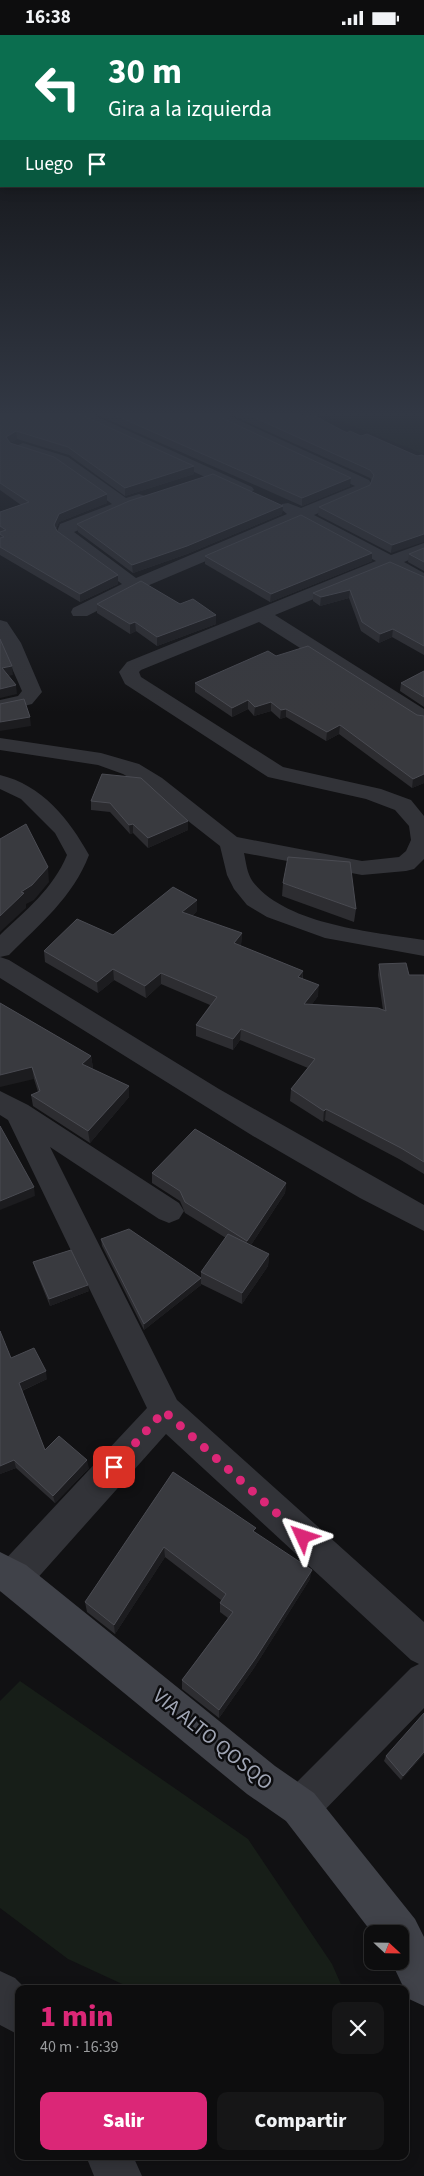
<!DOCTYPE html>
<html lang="es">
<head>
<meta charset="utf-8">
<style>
	:root { --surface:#0d0d0e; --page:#161617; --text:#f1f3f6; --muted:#9a9c9e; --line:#2d2d2e; --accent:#db2777 }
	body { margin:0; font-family:"Source Sans 3",sans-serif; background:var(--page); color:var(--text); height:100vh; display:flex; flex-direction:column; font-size:19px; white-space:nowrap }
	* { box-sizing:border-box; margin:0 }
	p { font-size:16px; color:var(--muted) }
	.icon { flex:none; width:28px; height:28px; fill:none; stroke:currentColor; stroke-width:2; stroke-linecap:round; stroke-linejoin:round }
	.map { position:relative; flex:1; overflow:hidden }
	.drawer { position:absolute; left:15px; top:1950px; width:394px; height:175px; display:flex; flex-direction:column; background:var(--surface); border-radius:10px; box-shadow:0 2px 12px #0003,0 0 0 1px var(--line) }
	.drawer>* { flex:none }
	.guide { position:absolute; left:0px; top:0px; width:425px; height:152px; box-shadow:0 2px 12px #0003,0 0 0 1px var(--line); background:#0b6e4f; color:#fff; overflow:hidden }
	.needle { width:32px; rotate:112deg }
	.buttons { position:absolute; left:364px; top:1890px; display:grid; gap:10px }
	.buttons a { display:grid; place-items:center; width:45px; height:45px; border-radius:10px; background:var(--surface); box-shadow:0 2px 12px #0003,0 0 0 1px var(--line); font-size:25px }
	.pin { position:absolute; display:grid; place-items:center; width:42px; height:42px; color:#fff; margin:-21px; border-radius:10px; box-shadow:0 2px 8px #0006 }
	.me { position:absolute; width:55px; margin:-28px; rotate:312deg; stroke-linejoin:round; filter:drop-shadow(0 0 4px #0008) }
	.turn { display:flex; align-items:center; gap:18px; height:105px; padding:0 25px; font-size:22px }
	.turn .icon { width:65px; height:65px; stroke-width:2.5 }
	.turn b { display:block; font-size:35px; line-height:42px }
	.then { display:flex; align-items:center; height:48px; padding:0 25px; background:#0003; gap:10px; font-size:19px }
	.round { display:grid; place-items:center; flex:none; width:52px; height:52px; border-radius:10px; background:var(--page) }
	.head { display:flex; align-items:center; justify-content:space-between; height:85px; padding:0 25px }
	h1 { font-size:30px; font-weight:800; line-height:38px; color:var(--accent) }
	.cta { display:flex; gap:10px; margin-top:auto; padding:10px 25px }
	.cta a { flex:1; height:58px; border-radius:10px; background:var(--accent); color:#fff; font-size:20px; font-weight:800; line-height:58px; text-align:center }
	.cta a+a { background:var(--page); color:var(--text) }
	.status { display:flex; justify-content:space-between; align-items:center; height:35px; padding:0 25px; background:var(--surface); direction:ltr }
	.status svg { height:14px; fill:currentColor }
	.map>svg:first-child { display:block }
</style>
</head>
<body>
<div class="status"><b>16:38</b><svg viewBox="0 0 49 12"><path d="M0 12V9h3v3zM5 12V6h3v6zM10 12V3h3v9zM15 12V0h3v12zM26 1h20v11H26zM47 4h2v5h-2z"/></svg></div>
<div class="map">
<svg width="424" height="2141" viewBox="0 0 424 2141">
	<rect width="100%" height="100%" fill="#111113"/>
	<!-- green -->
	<path fill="#171e18" d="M317,377H424V419Z
		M20,1646L248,1804L332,1929L343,1954H133L68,1924L0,1873V1666Z"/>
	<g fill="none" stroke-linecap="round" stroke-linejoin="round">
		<!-- street -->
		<path fill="#323338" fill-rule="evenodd" d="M68,377H87L252,452L254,455L246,460L240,458L70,380Z
			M202,377H221L369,445L371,448L369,456L314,480L391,520L424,508V519L404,527L424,538V550L389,533L275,580L424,674V689L417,687L259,587L141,635L139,637L141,642L283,732L381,754L411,765L424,781V824L414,834L406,836L362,840L244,818C246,827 247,839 253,847C287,890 373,897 424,905V921L325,903L267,882L247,870L234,854L227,840L220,811L146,753L123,739L98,730L0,715V703L101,718L139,729L162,743L237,802L362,826L399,822L406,816L411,805L409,791L395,775L366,764L268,742L125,649L119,637L127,627L376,526L300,486L140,554L87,581H73L71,577L73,573L122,549L59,503L56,499L60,489L112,469L56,428L18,416L15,413L18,410L23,408L68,422L126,463L139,459L145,461L147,464L145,467L74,497L136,543L287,479L280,473L282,469L288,468L301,473L355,451L204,380Z
			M0,585L7,587L21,608L42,657L32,669L0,677V665L18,661L22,656L0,606Z
			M0,740C42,750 69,784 89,820C73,862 40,889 9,920L0,922V900C26,875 53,854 67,820L55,798L21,764L0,754Z
			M0,922L9,925L219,1054L424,1170V1196L360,1163L253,1101L0,943Z
			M0,1056L28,1070L179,1168L184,1176L179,1184L169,1188L159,1184L50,1112L177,1365L424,1587V1673L314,1786L300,1792L286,1786L280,1772L286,1758L411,1633L419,1629L411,1625L166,1399L26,1556L13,1561L0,1556V1530L147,1373L8,1085L0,1080Z
			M0,1936L15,1943L26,1954H19V2000L0,1990Z
			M86,2121H133L142,2141H94Z"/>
		<!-- secondary -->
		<path fill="#404249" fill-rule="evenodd" d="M0,1517L26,1530L275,1731L314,1758L415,1884L424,1902V1971L409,1964L391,1926H400V1899H373L286,1786L247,1759L0,1556Z"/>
	</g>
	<!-- wall -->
	<path fill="#2d2d31" d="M0,377L194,439L125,461L69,420L17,404L10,408L107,459V468L59,487L56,494L57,496L118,540V549L80,567L0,520V477L21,470L0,455Z
		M91,377H209L350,451L302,471Z
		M225,377H294L304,382L417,421L391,518L318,480L319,472L370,450L372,446L370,443Z
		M283,471L282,479L187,519L133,538L78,497L77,489Z
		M424,513V536L408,527L409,519Z
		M205,521L372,526L270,567L205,529Z
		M424,542V620L392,602L379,608L361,596L349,563L320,571L313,566V558Z
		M97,569L216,589L157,611L136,596L130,599L97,578Z
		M276,621L417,680L424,681V748L412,753L339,699L326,706L286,682L280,684L271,676L254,681L248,674L232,682L195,657V648Z
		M424,636V672L400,656L401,648Z
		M102,739L188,786V795L148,813L133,798L130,799L110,777L91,775V766Z
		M283,848L356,874L354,887L282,861Z
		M197,876L192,881L242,898L241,910V911L303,936V944L318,961L312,969L383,975L378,940L379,929L409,940H424V1139L399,1124L325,1085L323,1087L290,1066L291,1054L308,1033L240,1005L233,1015L196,1001V990L210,970L161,949L146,963L114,945L98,958L45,927L44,916L113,900Z
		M0,968L91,1021L93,1033L92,1034L129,1051V1062L90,1108L33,1071L31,1060L38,1057L34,1044Z
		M152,1138L286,1148L285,1158L251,1210L269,1219L268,1231L242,1269L201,1249V1237L226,1203L185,1178L180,1166L152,1148Z
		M101,1204L201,1243V1250L144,1295L102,1211Z
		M33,1227L89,1256L50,1271L35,1234Z
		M0,1296L11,1323L47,1344L22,1356L45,1415L89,1433L55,1468L16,1433L0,1439Z
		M173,1437L256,1498L310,1544L254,1633L219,1683L182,1654V1645L228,1583L220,1577V1568L221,1565L165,1522L115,1599L87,1577L85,1567Z
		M424,1719L401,1745L384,1726L386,1721Z"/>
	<!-- shaded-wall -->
	<path fill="#1c1c1f" d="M16,396L17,404L7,410L6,402Z
		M194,431V439L125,461V453Z
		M351,443L350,451L302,471V463Z
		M107,459V468L59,487L54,498V490L59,479Z
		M283,471L282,479L187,519L133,538L132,530Z
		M424,499V507L391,518L392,510Z
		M372,518V526L270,567L271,559Z
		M118,540V549L80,567V559Z
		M350,555L349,563L320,571L321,562Z
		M216,580V589L157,611V602Z
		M135,587L136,596L130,599V589Z
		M393,594L392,602L379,608L380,599Z
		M12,631L13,640L3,642L2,633Z
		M16,650L17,659L0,663V654Z
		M248,665V674L232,682V673Z
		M271,667V676L254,681L255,672Z
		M286,674V682L280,684L281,675Z
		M30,682L31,691L0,696V687Z
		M340,690L339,699L326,706L327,697Z
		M424,739V748L412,753L413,744Z
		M188,786V795L148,813V803Z
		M133,789V798L130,799L129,790Z
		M48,832L49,847L34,865L26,869V873L0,897V881L21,857Z
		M197,865V876L182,889V877Z
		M242,898L241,910L234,920V908Z
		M113,934L114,945L98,958L97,947Z
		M303,936L302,947L298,942Z
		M161,938V949L146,963L145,951Z
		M319,950L318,961L304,980V969Z
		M241,994L240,1005L233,1015V1004Z
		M91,1021L93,1033L83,1040L82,1029Z
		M32,1032L34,1044L0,1052V1040Z
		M129,1051V1062L90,1108L88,1096Z
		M326,1074L325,1085L323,1087L324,1076Z
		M286,1148L285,1158L247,1216V1206Z
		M34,1152L35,1161L0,1175V1166Z
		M269,1219L268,1231L242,1269V1258Z
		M201,1243V1250L144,1295V1289Z
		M88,1250L89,1256L50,1271L49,1264Z
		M46,1336L47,1344L21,1356L19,1348Z
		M14,1425L16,1433L0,1439V1431Z
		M87,1425L89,1433L55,1468L53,1461Z
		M164,1512L165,1522L115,1599L114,1590Z
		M312,1535L310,1544L254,1633L219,1683V1675Z
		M424,1717V1719L401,1745L403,1741Z"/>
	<!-- building -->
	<path fill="#393a3f" stroke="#4a4b52" d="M0,377H75L194,431L125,453L68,412L16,396L6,402L10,408L54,422L107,459L59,479L54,490L57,496L118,540L80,559L0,512V503L4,502L0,499V497L6,495L0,491V477L29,467L0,448Z
		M108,377H209L351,443L302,463Z
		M242,377H294L304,382L313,380L347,398L350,396L361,401L367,399L417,421L422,420L424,421V499L392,510L319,472L370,450L374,440L370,435Z
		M213,439L283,471L187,511L132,530L77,489L129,466Z
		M301,480L372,518L271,559L205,521Z
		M424,513V527L409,519Z
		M390,527L424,542V611L393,594L380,599L362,587L350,555L321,562L313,558Z
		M141,546L180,569L193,564L216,580L157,602L135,587L130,589L97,569Z
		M0,604L12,631L2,633L16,650L0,654Z
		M308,611L417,680L424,681V739L413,744L340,690L327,697L286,674L281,675L271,667L255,672L248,665L232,673L195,648L268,616L276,621Z
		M424,636V662L401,648Z
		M24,664L30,682L0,687V669Z
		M102,739L141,743L188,786L148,803L133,789L129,790L110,768L91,766Z
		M26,789L48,832L32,850L21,857L24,858L0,881V804Z
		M288,822L350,827L356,874L283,848Z
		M173,852L197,865L182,877L242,898L234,908L303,936L298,942L319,950L304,969L378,973L386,976L379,929L406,928L409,940H424V1127L401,1113L326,1074L324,1076L291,1054L315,1024L241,994L233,1004L196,990L217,962L161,938L145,951L113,934L97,947L44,916L77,884L113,900Z
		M0,968L91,1021L82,1029L129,1051L88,1096L31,1060L40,1056L32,1032L0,1040Z
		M0,1091L34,1152L0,1166Z
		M195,1094L286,1148L247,1206L185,1167L180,1156L152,1138Z
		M129,1194L201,1243L144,1289L101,1204Z
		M228,1199L269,1219L242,1258L201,1237Z
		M71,1215L88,1250L49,1264L33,1227Z
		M0,1296L11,1323L34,1313L46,1336L19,1348L45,1415L59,1401L87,1425L53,1461L14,1425L0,1431Z
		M173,1437L256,1493L253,1496L312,1535L255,1624L219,1675L182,1645L233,1577L220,1568L226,1559L164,1512L114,1590L85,1567Z
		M424,1678V1717L403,1741L386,1721Z"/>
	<!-- sky -->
	<linearGradient id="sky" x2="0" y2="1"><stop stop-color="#09090a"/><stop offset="0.56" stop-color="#323844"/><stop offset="1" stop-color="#323844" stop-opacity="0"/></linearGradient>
	<rect width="424" height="677" fill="url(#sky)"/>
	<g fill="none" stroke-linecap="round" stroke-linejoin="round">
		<!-- route -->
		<path stroke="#db2777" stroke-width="9" stroke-dasharray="0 16.2" d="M114,1432L164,1376L303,1502"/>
	</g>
	<g text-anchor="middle" stroke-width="5" stroke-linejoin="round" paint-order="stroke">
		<!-- near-street labels -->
		<g font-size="21" fill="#a1a6b5" stroke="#0c0c0e">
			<text transform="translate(213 1704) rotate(39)" y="7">VIA ALTO QOSQO</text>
		</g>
	</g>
</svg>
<div class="buttons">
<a><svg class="needle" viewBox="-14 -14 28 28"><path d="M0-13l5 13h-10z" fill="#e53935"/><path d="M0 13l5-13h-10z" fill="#9a9c9e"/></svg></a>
</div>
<div class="pin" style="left:114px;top:1432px;background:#d93025"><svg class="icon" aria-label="arrive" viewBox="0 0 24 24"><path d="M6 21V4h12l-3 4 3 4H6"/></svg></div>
<svg class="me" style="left:303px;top:1502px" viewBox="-20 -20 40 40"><path d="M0-17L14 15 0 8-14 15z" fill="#db2777" stroke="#fff" stroke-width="4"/></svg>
<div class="guide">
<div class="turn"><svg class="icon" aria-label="left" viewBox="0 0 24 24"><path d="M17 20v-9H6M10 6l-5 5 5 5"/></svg><div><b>30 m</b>Gira a la izquierda</div></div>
<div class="then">Luego<svg class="icon" aria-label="arrive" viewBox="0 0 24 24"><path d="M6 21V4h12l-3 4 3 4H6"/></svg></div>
</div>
<section class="drawer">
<div class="head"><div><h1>1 min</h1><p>40 m · 16:39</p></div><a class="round"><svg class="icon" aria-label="close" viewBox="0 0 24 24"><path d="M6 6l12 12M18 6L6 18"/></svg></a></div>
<div class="cta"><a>Salir</a><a>Compartir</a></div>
</section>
</div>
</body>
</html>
